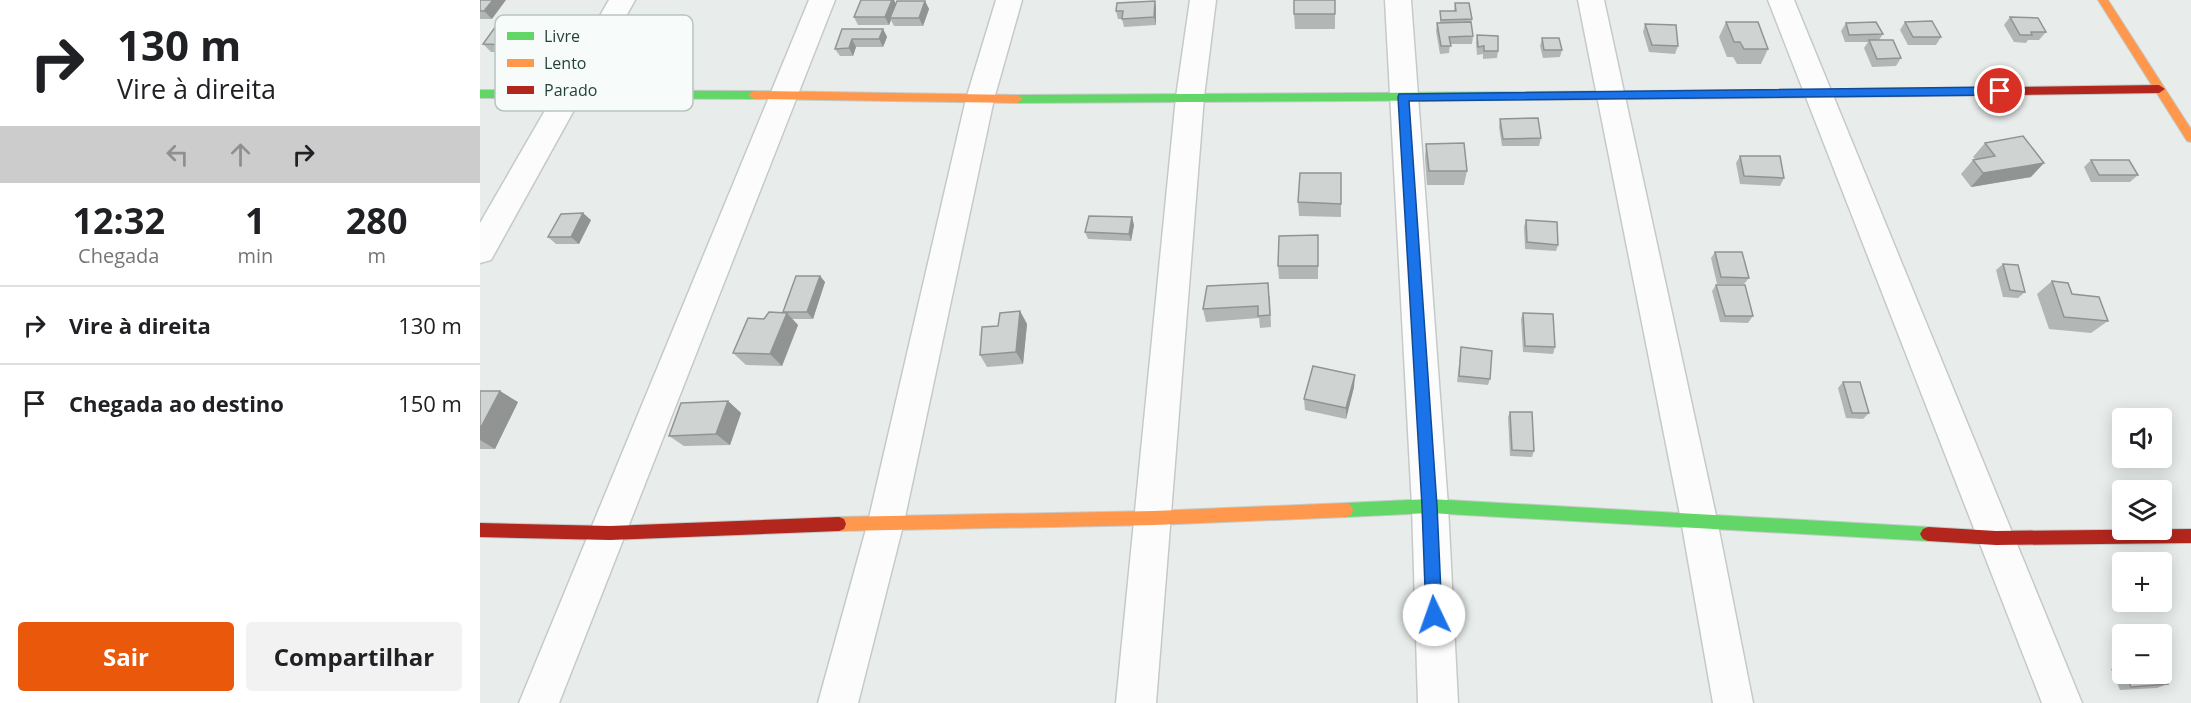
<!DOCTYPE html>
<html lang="pt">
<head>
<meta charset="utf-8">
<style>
	:root { --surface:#fff; --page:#f2f2f2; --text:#202124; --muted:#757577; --line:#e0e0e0; --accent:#ea580c }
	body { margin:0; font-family:"Open Sans",sans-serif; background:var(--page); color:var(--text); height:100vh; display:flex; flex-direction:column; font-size:22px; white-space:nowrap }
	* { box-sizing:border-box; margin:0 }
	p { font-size:20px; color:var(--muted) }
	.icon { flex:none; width:33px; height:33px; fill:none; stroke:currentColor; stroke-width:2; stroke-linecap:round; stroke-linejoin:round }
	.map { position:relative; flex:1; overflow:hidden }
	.panel { display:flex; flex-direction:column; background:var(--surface); width:480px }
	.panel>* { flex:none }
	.top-card { background:#fff; color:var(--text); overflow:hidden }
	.controls { position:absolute; left:1632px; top:408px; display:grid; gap:12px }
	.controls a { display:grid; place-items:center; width:60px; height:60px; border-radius:6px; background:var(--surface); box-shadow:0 3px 15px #0003; font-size:30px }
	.pin { position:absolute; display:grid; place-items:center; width:51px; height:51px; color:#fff; margin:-26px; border:3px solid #fff; border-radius:50%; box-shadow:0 2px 6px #0007 }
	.me { position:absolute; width:66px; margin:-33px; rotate:357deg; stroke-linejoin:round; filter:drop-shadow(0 0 4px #0008) }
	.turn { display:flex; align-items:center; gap:21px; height:126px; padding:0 18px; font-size:27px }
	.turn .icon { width:78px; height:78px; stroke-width:2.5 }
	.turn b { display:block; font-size:42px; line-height:51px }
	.lanes { display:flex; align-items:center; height:57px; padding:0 18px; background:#0003; justify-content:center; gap:30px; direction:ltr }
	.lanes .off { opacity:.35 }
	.eta { display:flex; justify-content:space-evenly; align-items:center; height:102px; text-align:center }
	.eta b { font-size:36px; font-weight:700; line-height:42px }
	.cta { display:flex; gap:12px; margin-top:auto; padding:12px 18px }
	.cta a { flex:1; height:69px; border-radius:6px; background:var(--accent); color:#fff; font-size:24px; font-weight:700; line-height:69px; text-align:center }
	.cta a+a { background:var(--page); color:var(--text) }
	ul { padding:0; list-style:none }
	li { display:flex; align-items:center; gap:18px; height:78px; padding:0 18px; border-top:2px solid var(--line) }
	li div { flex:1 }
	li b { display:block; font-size:22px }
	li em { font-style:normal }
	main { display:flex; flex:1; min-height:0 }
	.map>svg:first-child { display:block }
</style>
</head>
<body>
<main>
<section class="panel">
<div class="top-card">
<div class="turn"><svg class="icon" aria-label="right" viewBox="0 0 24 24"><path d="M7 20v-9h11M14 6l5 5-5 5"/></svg><div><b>130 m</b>Vire à direita</div></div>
<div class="lanes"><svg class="icon off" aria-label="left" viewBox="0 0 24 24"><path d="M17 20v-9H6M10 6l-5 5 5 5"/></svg><svg class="icon off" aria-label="ahead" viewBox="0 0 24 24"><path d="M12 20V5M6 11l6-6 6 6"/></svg><svg class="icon" aria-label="right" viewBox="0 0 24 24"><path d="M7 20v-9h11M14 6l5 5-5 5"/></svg></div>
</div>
<div class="eta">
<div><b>12:32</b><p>Chegada</p></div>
<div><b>1</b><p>min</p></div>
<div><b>280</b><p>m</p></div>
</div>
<ul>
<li><svg class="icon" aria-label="right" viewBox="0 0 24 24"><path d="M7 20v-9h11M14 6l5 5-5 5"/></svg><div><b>Vire à direita</b></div><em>130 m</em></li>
<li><svg class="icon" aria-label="arrive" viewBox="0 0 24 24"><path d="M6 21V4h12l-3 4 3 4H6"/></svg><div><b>Chegada ao destino</b></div><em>150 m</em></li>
</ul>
<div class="cta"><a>Sair</a><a>Compartilhar</a></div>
</section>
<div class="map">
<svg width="1711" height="703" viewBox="0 0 1711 703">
	<rect width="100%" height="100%" fill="#e8edeb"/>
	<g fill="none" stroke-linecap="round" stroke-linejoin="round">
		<defs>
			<path id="street" d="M129,0H155L11,260L0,263V223Z
				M329,0H355L79,703H39Z
				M516,0H542L514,99L424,522L378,703H338L388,522L486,99Z
				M710,0H736L724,97L676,703H636L696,97Z
				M905,0H931L968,506L978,703H938L932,506Z
				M1098,0H1124L1237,520L1273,703H1233L1201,520Z
				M1288,0H1314L1602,703H1562Z"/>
			<path id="fast" d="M0,90L274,91L280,95L274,99L0,98Z
				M1037,92L1043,96L1037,100L537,103L531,99L537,95Z
				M950,499L1448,527L1453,529L1456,534L1453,539L1448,541L950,513L866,517L861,515L859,510L861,505L866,503Z"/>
			<path id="slow" d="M1618,0H1628L1711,129V142L1707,141Z
				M1374,89L1380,93L1374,97L1037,100L1031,96L1037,92Z
				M274,91L537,95L543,99L537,103L274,99L268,95Z
				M866,503L871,505L873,510L871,515L866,517L674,525L359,531L354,529L352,524L354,519L359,517L674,511Z"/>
			<path id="jam" d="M1679,85L1685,89L1679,93L1374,97L1368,93L1374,89Z
				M359,517L364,519L366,524L364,529L359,531L130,540L0,537V523L130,526Z
				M1448,527L1516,531L1711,529V543L1516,545L1448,541L1443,539L1440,534L1443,529Z"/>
		</defs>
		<!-- street casing -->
		<use href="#street" stroke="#c5cac8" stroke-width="3"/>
		<!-- fast casing -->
		<use href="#fast" stroke="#c3cbc8" stroke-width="2"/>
		<!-- slow casing -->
		<use href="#slow" stroke="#c3cbc8" stroke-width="2"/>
		<!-- jam casing -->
		<use href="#jam" stroke="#c3cbc8" stroke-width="2"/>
		<!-- street -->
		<use href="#street" fill="#fcfcfc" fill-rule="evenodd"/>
		<!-- fast -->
		<use href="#fast" fill="#63d668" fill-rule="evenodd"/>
		<!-- slow -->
		<use href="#slow" fill="#ff974d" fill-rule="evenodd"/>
		<!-- jam -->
		<use href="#jam" fill="#b3261e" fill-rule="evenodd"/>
	</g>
	<!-- wall -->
	<path fill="#b2b6b5" d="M0,0L12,19H0Z
		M381,0H414L416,4L445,1L449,9L443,26H414L411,20L409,25H378L374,17Z
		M855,0V29H815L814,14Z
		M675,1L676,9V25L644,27L642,19H638L636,11Z
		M975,3L992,19L991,25L993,36L992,44H970L969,53L960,54L956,31L957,23H960V11H974Z
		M1530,17L1566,32L1559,40H1548L1546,43L1534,42L1524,25Z
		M1246,22L1288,49L1281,64H1257L1253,57H1247L1239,37Z
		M1425,22L1461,37L1456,45H1428L1420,30Z
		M1366,23L1403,34L1399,40L1421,58L1416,66L1392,67L1384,48L1388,42H1365L1361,31Z
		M1165,24L1198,46L1195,54L1169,52L1163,32Z
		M56,27L39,52H11L3,44Z
		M362,29H403L407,37L403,47H376L373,56H360L355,49Z
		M57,34H84L79,42H64Z
		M997,35L1018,51L1017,58L1003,59V54L997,55L996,43Z
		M1062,38L1082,50L1080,57L1063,58L1060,46Z
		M1020,119L1061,138L1059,146H1022L1019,127Z
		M1505,143L1551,177L1491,187L1481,174L1493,160L1495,159L1493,157Z
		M946,144L987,171L984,185H947L945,158Z
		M1260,156L1304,178L1300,186L1260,184L1256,163Z
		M1611,160L1658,175L1650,182H1611L1604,167Z
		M861,173V217L819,216L818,202Z
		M111,220L99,244H76L68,237Z
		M1046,220L1078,245L1076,251L1045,249L1044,227Z
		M654,225L651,241L608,239L605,232Z
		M838,235V279H799L798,266Z
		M1235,252L1269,278L1264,284H1237L1231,258Z
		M1523,264L1545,292L1538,298L1523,297L1516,270Z
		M340,276L345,282L333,319H312L318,325L302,366L266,365L253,353L284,319L304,313Z
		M1572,281L1592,294L1628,321L1611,333L1569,329L1557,294Z
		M1236,285L1273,316L1268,323L1240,322L1232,291Z
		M790,296L791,327L780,328L779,318L726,322L723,309Z
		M540,311L547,324L543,364L507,367L500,355L518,326Z
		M1043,313L1075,347L1073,354L1043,352L1041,319Z
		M981,347L1010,379L1008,385L977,382Z
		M1363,382L1389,413L1383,419L1366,418L1358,388Z
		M874,387L866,419L825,410L824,399Z
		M0,391L38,402L15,449H0Z
		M248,401L261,413L250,445L204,446L189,436Z
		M1030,412L1054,451L1052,457L1030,456L1028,417Z
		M1642,665V674H1682L1688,684L1677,688L1640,690L1631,669Z"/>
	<!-- shaded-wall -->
	<path fill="#919493" d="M13,0H26L12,19L4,11Z
		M412,0H414L417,6L410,18L411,20L409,25L405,17Z
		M445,1L449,9L443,26L439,18Z
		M675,1L676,9V25L674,17Z
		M49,19L56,27L39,52L31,45Z
		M77,26L84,34L79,42L72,34Z
		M403,29L407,37L403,47L399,39Z
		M372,39L376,47L373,56L369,48Z
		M1564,163L1551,177L1491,187L1503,173Z
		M103,213L111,220L99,244L91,237Z
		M652,217L654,225L651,241L649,234Z
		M340,276L345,282L333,319L327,312Z
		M540,311L547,324L543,364L536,352Z
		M307,313L318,325L302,366L290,354Z
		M875,375L874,387L866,419V408Z
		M20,391L38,402L15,449L0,440V429Z
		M248,401L261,413L250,445L236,434Z"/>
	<!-- building -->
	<path fill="#cfd4d2" stroke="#919493" stroke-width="1.5" d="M0,0H13L4,11H0Z
		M381,0H412L405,17H374Z
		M814,0H855V14H814Z
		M417,1H445L439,18H410Z
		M675,1L674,17L642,19L643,11H636L637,3Z
		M975,3H989L992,19L961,20L960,11H976Z
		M1530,17L1558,18L1566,32H1551L1552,35H1540Z
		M21,19H49L31,45L3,44Z
		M1452,21L1461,37H1433L1425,22Z
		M991,22L993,36L969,37L971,46H961L957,23Z
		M1246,22H1278L1288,49H1264L1260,42H1254Z
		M1396,22L1403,34L1369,35L1366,23Z
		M1165,24L1196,25L1198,46L1172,45Z
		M362,29H403L399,39H372L369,48L355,49Z
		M997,35L1018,36V51H1004V46L998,47Z
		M1062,38H1079L1082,50H1064Z
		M1389,40H1413L1421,58L1397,59Z
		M1058,118L1061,138L1023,139L1020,119Z
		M1543,136L1564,163L1503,173L1493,160L1515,156L1505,143Z
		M984,143L987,171H949L946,144Z
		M1260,156H1300L1304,178L1264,176Z
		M1611,160H1649L1658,175H1619Z
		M820,173H861V204L818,202Z
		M103,213L91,237H68L81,214Z
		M609,216L652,217L649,234L605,232Z
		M1046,220L1077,222L1078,245L1047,242Z
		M838,235V266H798L799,236Z
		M1235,252H1262L1269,278L1241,277Z
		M1523,264L1538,265L1545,292L1530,290Z
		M316,276H340L327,312H303Z
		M1572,281L1588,283L1592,294L1619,297L1628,321L1584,317Z
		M788,283L790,315L778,316V306L723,309L727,286Z
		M1236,285H1265L1273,316H1245Z
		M540,311L536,352L500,355L502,327L518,326L520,313Z
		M289,312L307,313L290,354L253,353L268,318L284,319Z
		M1043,313L1073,314L1075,347L1045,346Z
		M981,347L1012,351L1010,379L979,376Z
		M833,366L875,375L866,408L824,399Z
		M1363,382H1380L1389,413H1372Z
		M0,391H20L0,429Z
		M248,401L236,434L189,436L201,403Z
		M1030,412H1052L1054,451L1032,450Z
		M1682,671L1688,684L1651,687L1645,674H1682Z"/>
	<!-- route -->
	<path fill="#1a73e8" stroke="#114b97" stroke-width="1.5" d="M1520,87L1526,91L1520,95L929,101L957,506L962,615L960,621L954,623L949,621L946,615L942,506L918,97L919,94Z"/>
	<!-- legend -->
	<rect x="15" y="15" width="198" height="96" rx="9" fill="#f7fbf9" stroke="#b8c4c0" stroke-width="1.5"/>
	<rect x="27" y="32" width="27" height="8" fill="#63d668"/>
	<rect x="27" y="59" width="27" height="8" fill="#ff974d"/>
	<rect x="27" y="86" width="27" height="8" fill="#b3261e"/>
	<g font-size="16" fill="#24423a">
		<text x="64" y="42">Livre</text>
		<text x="64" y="69">Lento</text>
		<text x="64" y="96">Parado</text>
	</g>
</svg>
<div class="controls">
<a><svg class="icon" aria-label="sound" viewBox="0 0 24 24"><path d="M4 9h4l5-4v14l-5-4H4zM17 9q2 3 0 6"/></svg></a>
<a><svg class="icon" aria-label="layers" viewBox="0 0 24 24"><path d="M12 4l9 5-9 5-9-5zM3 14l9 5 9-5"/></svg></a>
<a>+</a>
<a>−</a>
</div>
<div class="pin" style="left:1520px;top:91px;background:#d93025"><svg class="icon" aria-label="arrive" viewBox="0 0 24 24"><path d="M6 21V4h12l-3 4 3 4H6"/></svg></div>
<svg class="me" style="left:954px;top:615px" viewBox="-20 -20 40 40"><circle r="19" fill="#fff"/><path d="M0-13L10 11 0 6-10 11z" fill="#1a73e8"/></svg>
</div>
</main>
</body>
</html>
